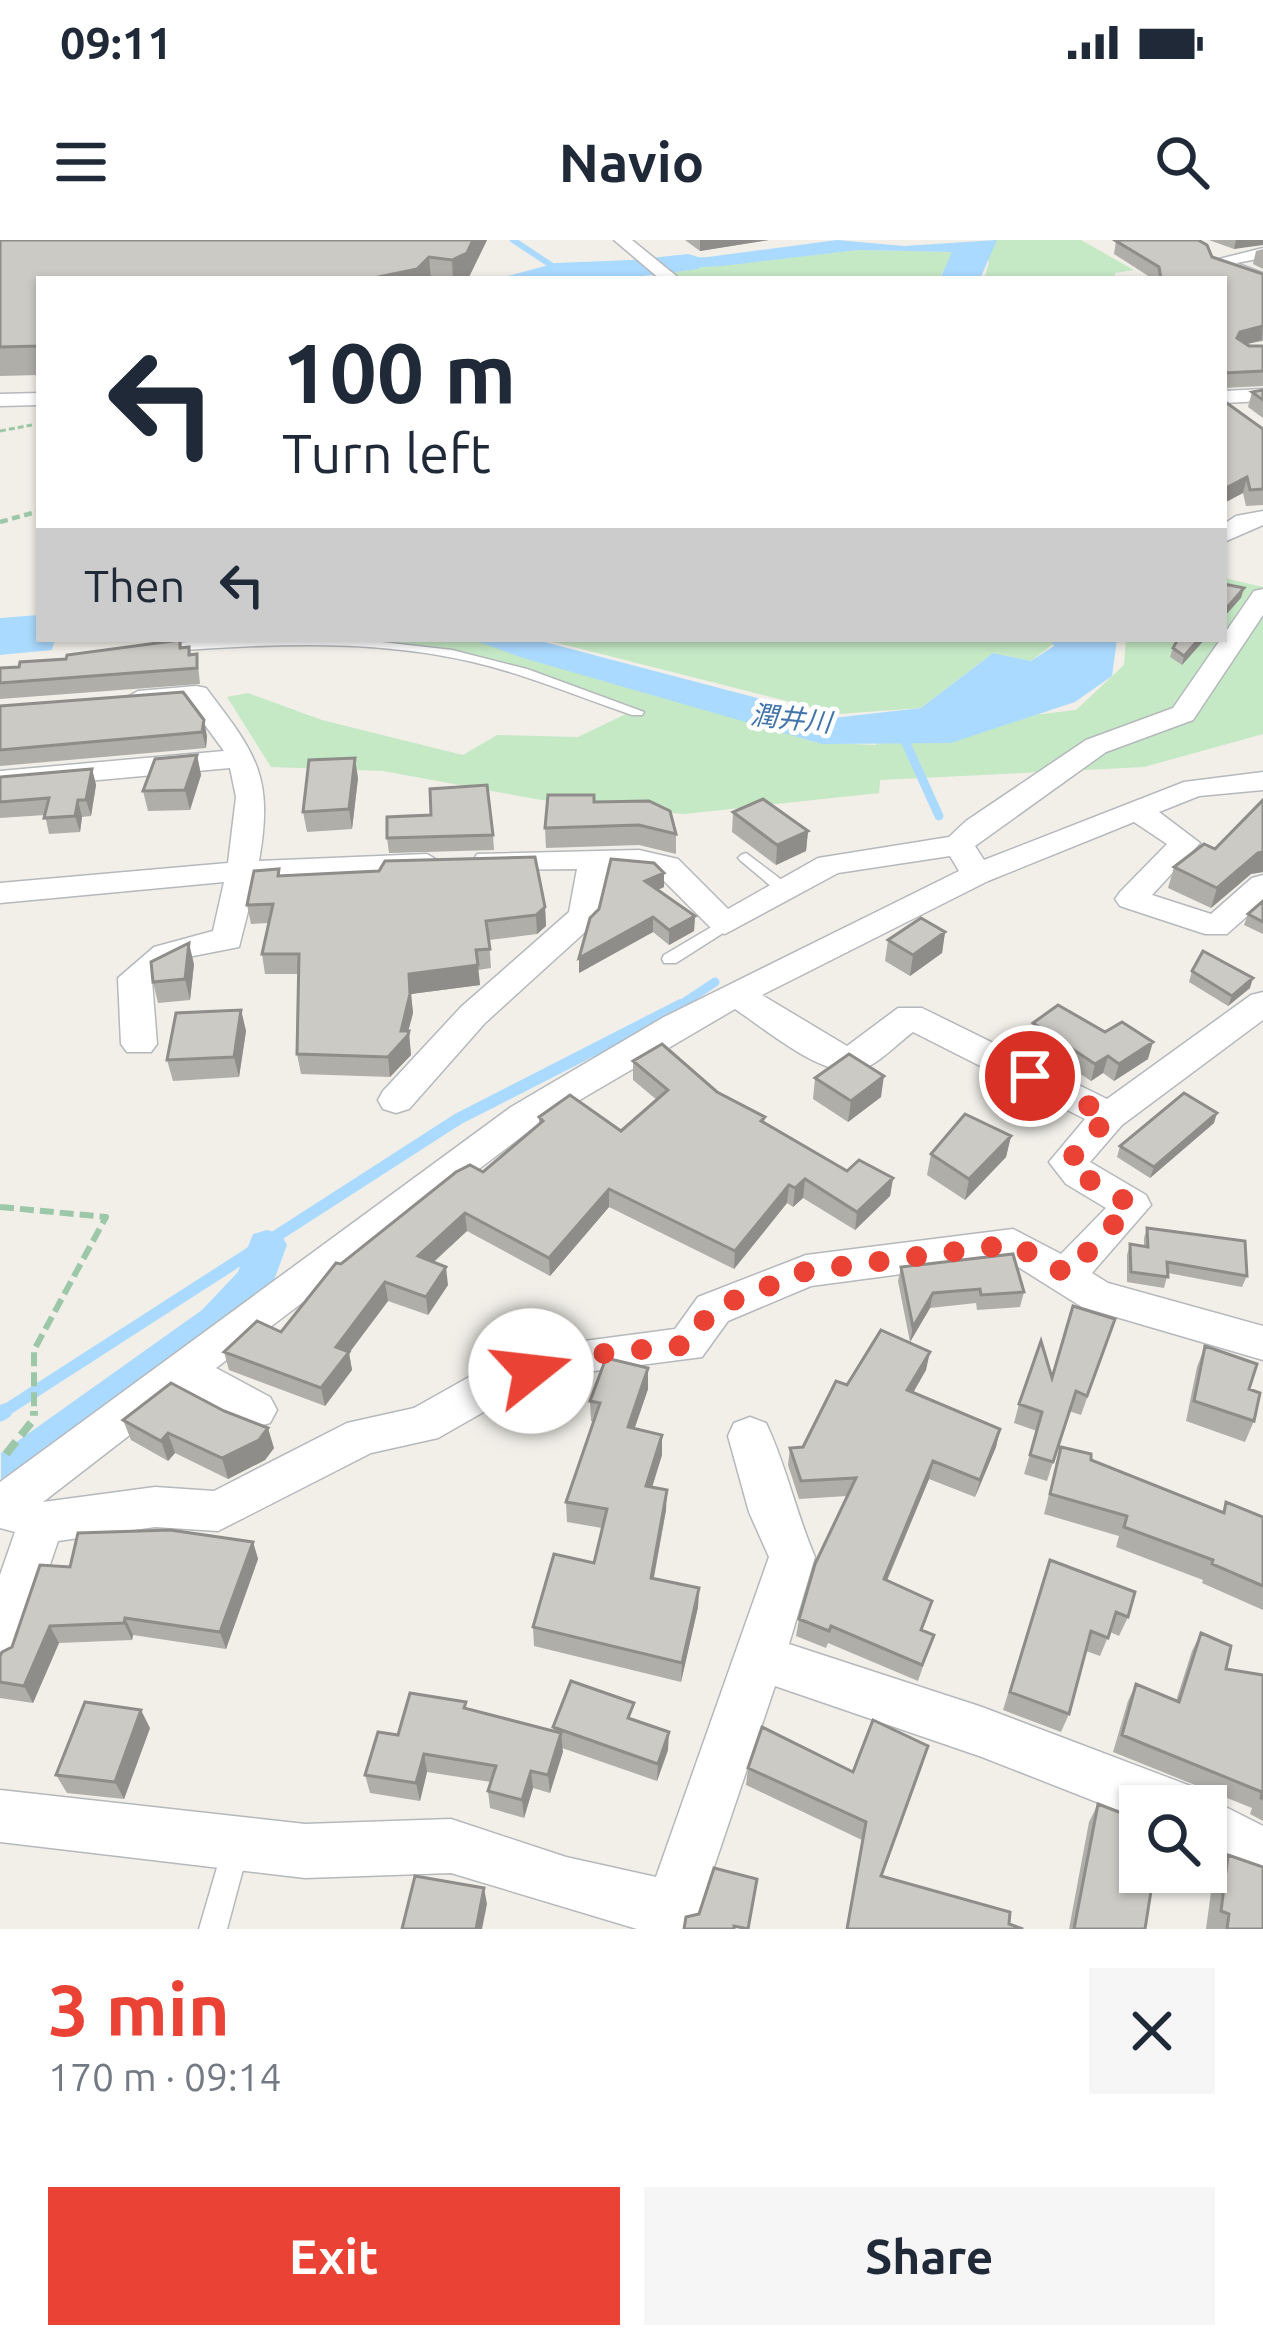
<!DOCTYPE html>
<html lang="en">
<head>
<meta charset="utf-8">
<style>
	:root { --surface:#fff; --page:#f6f6f7; --text:#1f2937; --muted:#747a83; --accent:#ea4335 }
	body { margin:0; font-family:Ubuntu,"Noto Sans JP",sans-serif; background:var(--page); color:var(--text); height:100vh; display:flex; flex-direction:column; font-size:45px; white-space:nowrap }
	* { box-sizing:border-box; margin:0 }
	p { font-size:39px; color:var(--muted) }
	.icon { flex:none; width:66px; height:66px; fill:none; stroke:currentColor; stroke-width:2; stroke-linecap:round; stroke-linejoin:round }
	.map { position:relative; height:1689px; overflow:hidden }
	.sheet { display:flex; flex-direction:column; background:var(--surface); flex:1 }
	.sheet>* { flex:none }
	.top-card { position:absolute; left:36px; top:36px; width:1191px; height:366px; border-radius:0px; box-shadow:0 3px 9px #0004; background:#fff; color:var(--text); overflow:hidden }
	.buttons { position:absolute; left:1119px; top:1545px; display:grid; gap:24px }
	.buttons a { display:grid; place-items:center; width:108px; height:108px; border-radius:0px; background:var(--surface); box-shadow:0 3px 9px #0004; font-size:60px }
	.pin { position:absolute; display:grid; place-items:center; width:102px; height:102px; color:#fff; margin:-51px; border:6px solid #fff; border-radius:50%; box-shadow:0 3px 12px #0007 }
	.me { position:absolute; width:132px; margin:-66px; rotate:74deg; stroke-linejoin:round; filter:drop-shadow(0 0 9px #0008) }
	.turn { display:flex; align-items:center; gap:42px; height:252px; padding:0 48px; font-size:54px }
	.turn .icon { width:156px; height:156px; stroke-width:2.5 }
	.turn b { display:block; font-size:84px; line-height:102px }
	.then { display:flex; align-items:center; height:114px; padding:0 48px; background:#0003; gap:24px; font-size:45px }
	.round { display:grid; place-items:center; flex:none; width:126px; height:126px; border-radius:0px; background:var(--page) }
	.summary { display:flex; align-items:center; justify-content:space-between; height:204px; padding:0 48px }
	h1 { font-size:72px; font-weight:600; line-height:90px; color:var(--accent) }
	.primary-button { display:flex; gap:24px; margin-top:auto; padding:24px 48px }
	.primary-button a { flex:1; height:138px; border-radius:0px; background:var(--accent); color:#fff; font-size:48px; font-weight:600; line-height:138px; text-align:center }
	.primary-button a+a { background:var(--page); color:var(--text) }
	.status { display:flex; justify-content:space-between; align-items:center; height:84px; padding:0 60px; background:var(--surface); direction:ltr }
	.status svg { height:33px; fill:currentColor }
	header { display:flex; justify-content:space-between; align-items:center; height:156px; padding:0 48px; background:var(--surface); font-size:54px; font-weight:600 }
	.map>svg:first-child { display:block }
</style>
</head>
<body>
<div class="status"><b>09:11</b><svg viewBox="0 0 49 12"><path d="M0 12V9h3v3zM5 12V6h3v6zM10 12V3h3v9zM15 12V0h3v12zM26 1h20v11H26zM47 4h2v5h-2z"/></svg></div>
<header><svg class="icon" aria-label="menu" viewBox="0 0 24 24"><path d="M4 6h16M4 12h16M4 18h16"/></svg>Navio<svg class="icon" aria-label="search" viewBox="0 0 24 24"><circle cx="10" cy="10" r="6"/><path d="M15 15l6 6"/></svg></header>
<div class="map">
<svg width="1263" height="1689" viewBox="0 0 1263 1689">
	<rect width="100%" height="100%" fill="#f1efe8"/>
	<!-- green -->
	<path fill="#c5e8c5" d="M995,0H1081L1134,30L1115,33V39H984L989,23L985,12Z
		M858,10L954,12L939,39H678L666,31Z
		M1224,338L1263,347V494L1144,527L880,540L879,553L684,574L541,560L383,531L271,527L227,457L248,453L322,480L463,515L497,495L578,497L628,473L630,465L479,417L347,399H476L815,502L876,505L877,493L1076,470L1124,425L1126,399H1224Z
		M542,399H1056L1057,401L1031,421L993,413L921,468L838,474Z"/>
	<!-- water -->
	<path fill="#aadaff" d="M837,0L904,6L997,0L980,39H940L952,12L858,10L722,26L497,39L556,23L708,17Z
		M39,375V399H55L52,410L0,415V378Z
		M471,399H533L833,478L921,468L993,413L1031,421L1054,406L1050,399H1117L1112,436L1075,462L951,503L822,504L523,418Z"/>
	<g fill="none" stroke-linecap="round" stroke-linejoin="round">
		<!-- stream-far3 -->
		<path stroke="#aadaff" stroke-width="6" d="M513,0L560,31"/>
		<!-- stream-far2 -->
		<path stroke="#aadaff" stroke-width="9" d="M901,492L939,576
			M676,768L715,742"/>
		<!-- stream-far1 -->
		<path stroke="#aadaff" stroke-width="12" d="M0,1174L458,879L681,765"/>
		<!-- stream -->
		<path stroke="#aadaff" stroke-width="15" d="M0,1174L5,1171"/>
		<!-- canal -->
		<path fill="#aadaff" fill-rule="evenodd" d="M267,990L281,994L287,1005L270,1051L232,1094L33,1241L17,1246L1,1241V1213L202,1070L238,1032L253,994Z"/>
		<!-- river -->
		<path fill="#aadaff" fill-rule="evenodd" d="M688,14L698,17L702,23L698,29L619,39H524L539,30Z"/>
		<defs>
			<path id="lane" d="M237,399H355L452,410L527,429L644,472L642,475H632C579,457 528,435 473,422C371,398 263,404 159,412L153,408L159,404Z
				M746,613L791,647L793,650L791,653H779L741,621L738,618L741,615Z
				M725,679L733,684L731,688L676,723H664L662,719L664,715Z
				M236,1594L245,1598L249,1607L227,1689H199L223,1607L227,1598Z"/>
			<path id="street" d="M614,0H632L680,39H660Z
				M1263,8V18L1236,23L1263,33V44L1207,22Z
				M1263,149V161L1224,163V151Z
				M39,153V165L0,166V154Z
				M1263,271V285L1224,302V284L1236,276Z
				M1263,349V375L1193,480L1106,512L975,606L984,620L1184,542L1263,532V550L1199,556L1159,572L1200,603L1152,655L1211,674L1252,638L1263,635V662L1227,694H1205L1120,666L1115,659L1120,652L1167,604L1134,582L988,641L762,755L847,806L898,768H922L1107,859L1251,755L1263,752V780L1122,885L1090,922L1146,955L1151,965L1092,1033L1108,1043L1263,1086V1120L1082,1067L1007,1020L811,1046L728,1081L702,1117L571,1134L508,1158L438,1198L371,1213L218,1291L155,1287L58,1301L17,1422L0,1429V1335L15,1292L0,1288V1242L511,867L664,777L959,631L950,616L838,633L725,694L714,691L656,633L608,629L595,683L485,783L409,869L396,873L383,869L378,860L383,851L461,767L569,672L577,629L488,630L477,628L473,621L477,614L639,610L678,619L728,669L818,618L949,597L966,581L1086,500L1173,468L1254,351ZM735,769C764,788 825,840 859,830C878,825 897,804 913,792L1085,879L1049,922L1066,944L1106,968L1061,1014L1013,989L806,1015L698,1057L675,1089L554,1105L478,1132L414,1168L347,1183L214,1251L155,1247L43,1262L184,1153C210,1167 241,1193 270,1183L277,1170L270,1157L216,1128L537,885Z
				M196,446L206,448C256,514 274,535 259,621L427,614L442,623L427,632L256,640L239,707L188,717L152,741L157,804L151,812H127L121,804L118,738L154,707L213,691L224,642L0,663V643L228,623L236,557L230,528L0,549V531L224,511L189,463L138,467L124,459L138,451Z
				M750,1177L766,1183C786,1225 796,1273 815,1317L789,1404L982,1467L1193,1547L1198,1561L1206,1557L1263,1586V1642L1206,1613V1566H1140V1579L982,1517L775,1446L693,1689H637L451,1633L305,1638L0,1602V1550L305,1584L451,1579L566,1617L656,1637L769,1317L749,1272L728,1196L734,1183Z"/>
		</defs>
		<!-- lane casing -->
		<use href="#lane" stroke="#b5b8bc" stroke-width="3"/>
		<!-- street casing -->
		<use href="#street" stroke="#b5b8bc" stroke-width="3"/>
		<!-- path-far3 -->
		<path stroke="#9cc7a9" stroke-width="3" stroke-dasharray="6 3" stroke-linecap="butt" d="M0,191L32,185"/>
		<!-- path-far2 -->
		<path stroke="#9cc7a9" stroke-width="4.5" stroke-dasharray="8 4.5" stroke-linecap="butt" d="M0,282L39,271"/>
		<!-- path-far1 -->
		<path stroke="#9cc7a9" stroke-width="6" stroke-dasharray="14 6" stroke-linecap="butt" d="M0,967L106,977L34,1110V1174"/>
		<!-- path -->
		<path stroke="#9cc7a9" stroke-width="8" stroke-dasharray="16 8" stroke-linecap="butt" d="M6,1214L34,1179V1171"/>
		<!-- lane -->
		<use href="#lane" fill="#fff" fill-rule="evenodd"/>
		<!-- street -->
		<use href="#street" fill="#fff" fill-rule="evenodd"/>
	</g>
	<!-- wall -->
	<path fill="#afaea9" d="M0,0H487L468,39H39V135L0,136Z
		M685,0H769L700,11Z
		M1209,0H1263L1234,9Z
		M1116,1L1212,17L1263,34V101L1246,104L1249,106H1263V146L1224,148V39H1153L1114,14Z
		M1263,9V29L1253,24L1256,11Z
		M1263,150V178L1248,167L1252,152Z
		M1224,161L1263,189V265L1246,266L1243,253L1224,263Z
		M1205,399L1182,425L1170,417L1173,408Z
		M180,400L182,407H189L191,415L197,414L200,444L0,459V428L19,427Z
		M183,452L207,496L206,508L0,526V466Z
		M197,515L201,535L190,570L148,571L143,551Z
		M92,529L96,545L91,576L82,577L80,592L49,594L45,575L0,578V537Z
		M358,538L352,589L307,592L303,572Z
		M1263,560V632L1251,634L1211,668L1168,648L1174,627L1215,609Z
		M594,562L676,594V614L639,605L546,608L545,588Z
		M733,572L808,591L806,611L776,625L732,592Z
		M493,595L494,610L389,613L387,598Z
		M664,633V647L658,650L695,676L694,691L669,705L653,692L579,733Z
		M280,636L545,667L546,686L537,694L489,700L491,728L478,730L480,745L411,754L413,773L408,791L411,815L390,837L301,834L297,814L299,734H265L262,714L269,683L251,684L247,665Z
		M1263,661V694L1244,685L1248,674Z
		M945,692L942,713L910,736L885,721L888,700Z
		M194,724L190,760L158,763L153,742Z
		M1192,731L1250,748L1228,766L1189,742Z
		M241,770L246,791L239,837L173,841L167,820Z
		M1033,783L1105,792L1148,819L1114,841L1103,833L1091,841L1029,800Z
		M633,821L717,852L765,877L764,883L847,931L893,938L890,956L855,990L803,958L793,967L787,963L734,1029L609,967L550,1036L467,991L434,1022L448,1045L428,1075L388,1061L349,1113L352,1130L325,1166L229,1130L224,1112L281,1092L341,1024L483,932L539,884V877L621,891L657,860L633,840Z
		M815,838L881,857L848,882L813,859Z
		M1214,883L1150,938L1117,917L1120,906Z
		M1011,896L1006,917L965,960L927,935L931,914Z
		M1147,988L1247,1036L1242,1047L1168,1033L1164,1048L1127,1042V1015L1130,1004L1144,1007V998Z
		M901,1027L1024,1052L1020,1067L977,1070L976,1063L930,1068L910,1102L898,1041Z
		M1115,1079L1081,1175L1069,1171L1047,1241L1024,1234L1037,1191L1014,1183L1019,1164L1052,1138Z
		M1205,1106L1254,1181L1245,1202L1186,1181L1197,1127Z
		M648,1128V1149L634,1189L662,1195V1215L652,1247L666,1270L654,1338L699,1348L698,1367L681,1442L534,1406L533,1387L594,1323L602,1288L567,1282L566,1262L594,1182L591,1181L590,1161Z
		M926,1130L913,1153L1000,1189L996,1207L975,1257L929,1239L887,1341L927,1377L922,1390L934,1395L918,1441L828,1403L826,1408L796,1396L799,1379L847,1256L799,1259L788,1225L790,1208L803,1207L847,1145Z
		M123,1180L274,1208L265,1220L228,1239L175,1213L168,1221L131,1200Z
		M1061,1207L1222,1272L1226,1262L1263,1277V1370L1202,1343L1203,1340L1116,1307L1119,1296L1044,1274Z
		M253,1302L258,1319L226,1409L133,1395L132,1400L59,1403L33,1463L0,1458V1416L12,1407L70,1327Z
		M1043,1339L1128,1377L1119,1396L1110,1392L1100,1416L1086,1411L1069,1474L1061,1492L1003,1470Z
		M1201,1393L1226,1429L1263,1435V1581L1250,1574L1252,1568L1113,1512L1128,1461L1136,1444L1176,1461L1192,1411Z
		M467,1469L554,1492L553,1487L634,1480L668,1510L657,1541L562,1508L550,1553L533,1548L524,1578L490,1568L488,1551L491,1542L427,1532L420,1561L370,1553L365,1535L398,1495Z
		M150,1488L124,1559L67,1553L56,1535Z
		M923,1524L882,1637L1023,1689H846L862,1600L746,1545L748,1528L853,1532Z
		M1098,1564L1145,1689H1069L1089,1582Z
		M1228,1615L1263,1689H1206L1213,1637Z"/>
	<!-- shaded-wall -->
	<path fill="#8f8d8a" d="M473,0H487L468,39H453L452,20Z
		M700,0H769L700,11Z
		M1236,0H1263V5L1234,9Z
		M429,17L431,39H369Z
		M1263,86L1262,100L1237,107V98L1240,92Z
		M1247,237L1243,253L1224,263V249Z
		M1244,348L1241,358L1224,377V371Z
		M1199,399H1205L1182,425L1184,416Z
		M204,480L207,496L206,508L202,492Z
		M197,515L201,535L190,570L185,550Z
		M355,518L358,538L352,589L349,569Z
		M92,529L96,545L91,576L86,560Z
		M78,560L82,577L80,592L75,576Z
		M808,591L806,611L776,625L777,605Z
		M1263,612V632L1251,634L1211,668L1217,648L1258,613Z
		M664,633V647L645,655V641Z
		M545,667L546,686L537,694L536,675Z
		M695,676L694,691L669,705V690Z
		M653,677V692L579,733V718Z
		M945,692L942,713L910,736L913,715Z
		M189,703L194,724L190,760L185,739Z
		M478,725L480,745L411,754L413,773L407,796L409,791L411,815L390,837L388,817L409,734Z
		M1253,738L1250,748L1228,766L1232,756Z
		M241,770L246,791L239,837L234,817Z
		M1153,802L1148,819L1114,841L1119,824Z
		M1108,816L1103,833L1091,841L1095,824Z
		M884,836L881,857L848,882L851,861Z
		M1217,873L1214,883L1150,938L1154,927Z
		M1011,896L1006,917L965,960L969,939Z
		M893,938L890,956L855,990L857,972Z
		M805,939L803,958L793,967L795,948Z
		M789,945L787,963L734,1029L735,1011Z
		M609,949V967L550,1036L549,1018Z
		M465,973L467,991L420,1034L418,1016Z
		M446,1027L448,1045L428,1075L426,1057Z
		M385,1042L388,1061L349,1113L352,1130L325,1166L321,1148L336,1107Z
		M933,1053L930,1068L910,1102L913,1087Z
		M930,1112L926,1130L904,1168L907,1150Z
		M648,1128V1149L628,1208V1187Z
		M268,1188L274,1208L265,1220L228,1239L222,1218Z
		M1000,1189L996,1207L975,1257L980,1240Z
		M168,1193L175,1213L168,1221L161,1201Z
		M662,1195V1215L646,1267V1246Z
		M933,1221L929,1239L880,1356L884,1339Z
		M667,1250L666,1270L650,1357L651,1338Z
		M253,1302L258,1319L226,1409L220,1392Z
		M699,1348L698,1367L681,1442L682,1423Z
		M125,1378L133,1395L132,1400L124,1383Z
		M50,1386L59,1403L33,1463L24,1446Z
		M141,1470L150,1488L124,1559L115,1542Z
		M669,1492L668,1510L657,1541L658,1524Z
		M561,1493L563,1512L550,1553L548,1535Z
		M424,1514L427,1532L420,1561L416,1543Z
		M531,1531L533,1548L524,1578L522,1560Z
		M484,1648L487,1664L482,1689H476Z"/>
	<!-- building -->
	<path fill="#cccac5" stroke="#8f8d8a" stroke-width="3" d="M0,0H473L467,13L452,20L429,17L417,29L369,39H39V106L0,107Z
		M1121,0H1198L1207,5L1212,17L1263,34V86L1240,92L1237,98L1249,106H1263V131L1224,133V143V39H1161L1159,27L1116,1Z
		M1263,150V160L1252,152Z
		M1224,161L1263,189V249L1250,250L1247,237L1224,249Z
		M1224,344L1244,348L1224,371Z
		M1178,399H1199L1184,416L1173,408Z
		M180,400V408L189,407V415L197,414V428L0,443V428L19,427L20,422L66,419L67,415Z
		M183,452L204,480L202,492L0,510V466Z
		M197,515L185,550L143,551L155,519Z
		M355,518L349,569L303,572L309,520Z
		M92,529L86,560H78L75,576L44,578L49,558L0,562V537Z
		M487,545L493,595L387,598V577L431,575L430,549Z
		M548,555H594V562L649,561L670,571L676,594L639,585L545,588Z
		M763,559L808,591L777,605L733,572Z
		M1263,560V612L1258,613L1217,648L1174,627L1204,604L1215,609Z
		M535,617L545,667L536,675L486,681L490,709L476,710L478,725L409,734L410,754L401,791H409L408,795L388,817L297,814L299,714H262L273,664L247,665L254,631L279,629L278,636L379,631L385,621Z
		M611,619L654,623L664,633L645,641L695,676L669,690L653,677L579,718L590,678L599,669Z
		M1263,661V682L1248,674Z
		M921,678L945,692L913,715L888,700Z
		M189,703L185,739L153,742L151,722Z
		M1203,711L1253,738L1232,756L1192,731Z
		M1058,765L1105,792L1122,782L1153,802L1119,824L1108,816L1095,824L1033,783Z
		M241,770L234,817L167,820L176,773Z
		M662,804L717,852L765,877L761,881L847,931L859,920L893,938L857,972L805,939L795,948L789,945L735,1011L609,949L549,1018L465,973L418,1016L446,1027L426,1057L385,1042L336,1107L349,1112L321,1148L224,1112L257,1081L281,1092L336,1023L341,1024L456,932L470,925L483,932L543,881L539,877L570,855L621,891L668,850L633,821Z
		M849,814L884,836L851,861L815,838Z
		M1184,853L1217,873L1154,927L1120,906Z
		M965,874L1011,896L969,939L931,914Z
		M1147,988L1245,1001L1247,1036L1167,1022L1168,1037L1131,1032L1130,1004L1148,1007Z
		M1013,1014L1024,1052L981,1055L980,1049L933,1053L913,1087L901,1027Z
		M1073,1066L1115,1079L1087,1156L1076,1151L1053,1222L1030,1215L1042,1172L1019,1164L1041,1101L1052,1138Z
		M881,1090L930,1112L907,1150L1000,1189L980,1240L933,1221L884,1339L932,1361L921,1390L934,1395L922,1425L831,1386L829,1391L799,1379L815,1324L856,1238L801,1241L790,1208L803,1207L836,1141L847,1145Z
		M1205,1106L1257,1124L1249,1149L1260,1153L1254,1181L1194,1161Z
		M606,1118L648,1128L628,1187L662,1195L646,1246L667,1250L651,1338L699,1348L682,1423L533,1387L554,1314L594,1323L607,1269L566,1262L600,1163L590,1161Z
		M171,1143L224,1171L268,1188L259,1200L222,1218L168,1193L161,1201L123,1180Z
		M1061,1207L1091,1214V1220L1224,1273L1226,1262L1263,1277V1346L1212,1324L1213,1320L1124,1287L1127,1276L1050,1254Z
		M170,1290L253,1302L220,1392L125,1378L124,1383L50,1386L24,1446L0,1442V1416L2,1412L12,1407L40,1325L70,1327L78,1293Z
		M1050,1320L1135,1352L1128,1377L1116,1372L1108,1398L1091,1391L1069,1474L1010,1452Z
		M1201,1393L1231,1406L1226,1429L1263,1435V1559L1261,1558L1262,1552L1122,1495L1136,1444L1179,1462Z
		M571,1441L634,1463L628,1478L669,1492L658,1524L553,1487Z
		M410,1453L466,1462L464,1468L561,1493L548,1535L531,1531L522,1560L488,1551L496,1526L424,1514L416,1543L365,1535L378,1492L398,1495Z
		M85,1462L141,1470L115,1542L56,1535Z
		M873,1480L928,1506L881,1636L1010,1672L1009,1684L1023,1689H847L866,1582L748,1528L762,1487L853,1532Z
		M1098,1564L1140,1580V1632H1154L1145,1689H1074Z
		M1228,1615L1263,1627V1689H1227L1229,1674L1221,1671Z
		M714,1628L757,1639L748,1689L734,1686V1689H684L686,1677L699,1674Z
		M415,1636L484,1648L476,1689H402Z"/>
	<g fill="none" stroke-linecap="round" stroke-linejoin="round">
		<!-- route -->
		<path stroke="#ea4335" stroke-width="21" stroke-dasharray="0 37.8" d="M531,1131L569,1117L687,1105L712,1069L806,1031L1013,1004L1067,1034L1132,965L1079,934L1068,922L1109,876L1030,836"/>
	</g>
	<g text-anchor="middle" stroke-width="9" stroke-linejoin="round" paint-order="stroke">
		<!-- far-water labels -->
		<g font-size="27" font-style="italic" fill="#4174aa" stroke="#fff">
			<text transform="translate(791 479) rotate(6)" y="9">潤井川</text>
		</g>
	</g>
</svg>
<div class="buttons">
<a><svg class="icon" aria-label="search" viewBox="0 0 24 24"><circle cx="10" cy="10" r="6"/><path d="M15 15l6 6"/></svg></a>
</div>
<div class="pin" style="left:1030px;top:836px;background:#d93025"><svg class="icon" aria-label="arrive" viewBox="0 0 24 24"><path d="M6 21V4h12l-3 4 3 4H6"/></svg></div>
<svg class="me" style="left:531px;top:1131px" viewBox="-20 -20 40 40"><circle r="19" fill="#fff"/><path d="M0-13L10 11 0 6-10 11z" fill="#ea4335"/></svg>
<div class="top-card">
<div class="turn"><svg class="icon" aria-label="left" viewBox="0 0 24 24"><path d="M17 20v-9H6M10 6l-5 5 5 5"/></svg><div><b>100 m</b>Turn left</div></div>
<div class="then">Then<svg class="icon" aria-label="left" viewBox="0 0 24 24"><path d="M17 20v-9H6M10 6l-5 5 5 5"/></svg></div>
</div>
</div>
<section class="sheet">
<div class="summary"><div><h1>3 min</h1><p>170 m · 09:14</p></div><a class="round"><svg class="icon" aria-label="close" viewBox="0 0 24 24"><path d="M6 6l12 12M18 6L6 18"/></svg></a></div>
<div class="primary-button"><a>Exit</a><a>Share</a></div>
</section>
</body>
</html>
